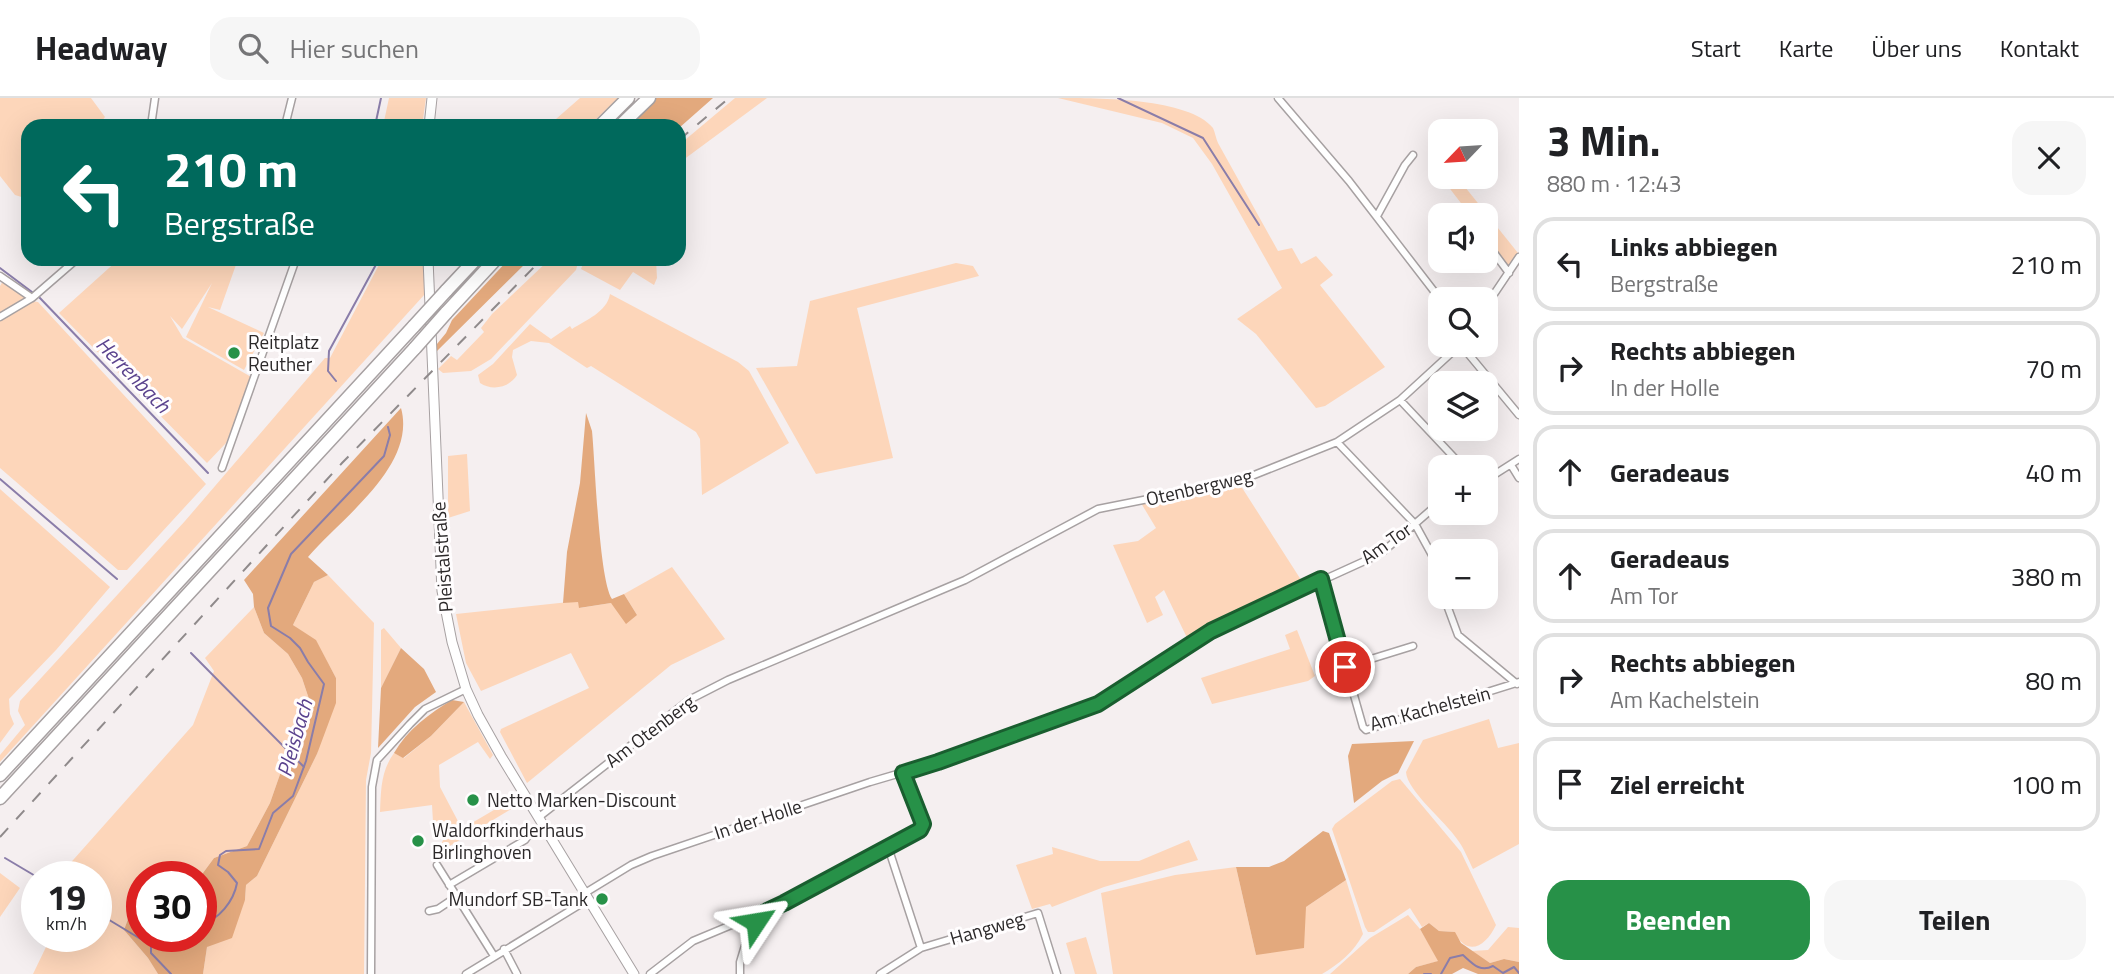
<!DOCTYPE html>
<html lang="de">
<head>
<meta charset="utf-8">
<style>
	:root { --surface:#fff; --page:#f6f6f6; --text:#202124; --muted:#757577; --line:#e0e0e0; --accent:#279148 }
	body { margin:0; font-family:"Titillium Web",sans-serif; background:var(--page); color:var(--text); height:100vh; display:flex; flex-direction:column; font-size:26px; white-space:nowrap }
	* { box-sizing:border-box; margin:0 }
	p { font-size:23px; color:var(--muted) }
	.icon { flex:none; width:38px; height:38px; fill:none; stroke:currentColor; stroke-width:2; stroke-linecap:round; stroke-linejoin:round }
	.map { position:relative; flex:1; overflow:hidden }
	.details { display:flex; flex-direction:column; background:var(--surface); width:595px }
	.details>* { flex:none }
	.top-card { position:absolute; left:21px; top:21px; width:665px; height:147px; border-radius:21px; box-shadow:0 7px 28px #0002; background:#00695c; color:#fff; overflow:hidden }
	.needle { width:46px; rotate:245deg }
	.controls { position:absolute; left:1428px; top:21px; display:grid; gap:14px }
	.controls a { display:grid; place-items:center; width:70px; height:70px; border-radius:14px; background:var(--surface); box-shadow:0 7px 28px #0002; font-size:35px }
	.speed { position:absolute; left:21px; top:763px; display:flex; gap:14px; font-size:35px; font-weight:700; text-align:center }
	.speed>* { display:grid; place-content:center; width:91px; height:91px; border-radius:50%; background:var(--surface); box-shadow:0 7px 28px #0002; line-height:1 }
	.speed small { font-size:18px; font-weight:400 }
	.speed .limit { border:10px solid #d22; background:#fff; color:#111 }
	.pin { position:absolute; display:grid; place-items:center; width:60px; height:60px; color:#fff; margin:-30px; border:4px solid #fff; border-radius:50%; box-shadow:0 2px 7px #0007 }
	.me { position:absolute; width:77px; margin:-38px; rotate:57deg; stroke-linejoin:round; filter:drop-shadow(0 0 5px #0008) }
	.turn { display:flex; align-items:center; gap:24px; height:147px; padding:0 28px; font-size:32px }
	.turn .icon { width:91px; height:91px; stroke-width:2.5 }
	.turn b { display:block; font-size:49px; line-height:60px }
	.round { display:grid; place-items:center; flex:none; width:74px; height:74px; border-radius:21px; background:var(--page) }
	.head { display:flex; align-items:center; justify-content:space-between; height:119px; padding:0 28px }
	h1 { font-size:42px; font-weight:700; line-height:52px }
	.button { display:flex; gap:14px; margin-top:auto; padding:14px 28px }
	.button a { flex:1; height:80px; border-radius:21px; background:var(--accent); color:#fff; font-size:28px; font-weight:700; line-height:80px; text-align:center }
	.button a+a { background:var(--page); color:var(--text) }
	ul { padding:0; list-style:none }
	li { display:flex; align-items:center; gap:21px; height:94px; margin:0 14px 10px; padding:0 14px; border:4px solid var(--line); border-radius:21px }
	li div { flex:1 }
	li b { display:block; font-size:26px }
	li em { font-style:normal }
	header { display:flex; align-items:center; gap:42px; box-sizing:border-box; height:98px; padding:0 35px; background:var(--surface); border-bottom:2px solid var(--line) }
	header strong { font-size:33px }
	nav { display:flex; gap:38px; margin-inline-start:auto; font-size:24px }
	.search { width:490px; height:63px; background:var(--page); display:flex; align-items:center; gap:18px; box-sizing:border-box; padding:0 24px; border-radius:21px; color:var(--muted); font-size:26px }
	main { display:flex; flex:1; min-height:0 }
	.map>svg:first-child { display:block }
</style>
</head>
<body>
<header>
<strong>Headway</strong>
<div class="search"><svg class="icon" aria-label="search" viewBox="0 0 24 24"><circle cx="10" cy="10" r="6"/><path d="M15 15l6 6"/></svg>Hier suchen</div>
<nav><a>Start</a><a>Karte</a><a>Über uns</a><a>Kontakt</a></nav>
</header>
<main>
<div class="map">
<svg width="1519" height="876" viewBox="0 0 1519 876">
	<rect width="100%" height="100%" fill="#f5eff0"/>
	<!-- green -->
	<path fill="#fdd6ba" d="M0,0H91L105,19L98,28H28V101L15,97L0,78Z
		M389,0H426L422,28H383Z
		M580,0H618L589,28H548Z
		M735,0H767L679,65V47Z
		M1058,0C1098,0 1189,0 1213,30C1215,34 1216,41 1218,45L1278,153L1292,150L1301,166L1316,158L1333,177L1320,187L1385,269L1325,308L1316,310L1256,236L1237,221L1282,190L1212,66L1193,40L1162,25Z
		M1441,79H1457L1518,155L1509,170L1486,139V117H1470Z
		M119,161H154L159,163L160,161H238L220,212L208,209L264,235L244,272L186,239L212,185L182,231L170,218L183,240L253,280L226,345L207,365L59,215Z
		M382,161H423L425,196L0,664V657L25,627L18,613L20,603L185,423L325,260H330Z
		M550,161H579L576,172L491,261L471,273L443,275L438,271L451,258L457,262L484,234L481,230L492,216Z
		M585,161H656L657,180L654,187L633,174L620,192L581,171Z
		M956,165L973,168L979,178L857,210L893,360L816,376L756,270L797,268L810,203Z
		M3,183L31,203L38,204L206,386L127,472H118L0,370V188Z
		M610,196L738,264L749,273L789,345L702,397L700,341L696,334L591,268L587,270L549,245L531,243L513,252L512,259L517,277C509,290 492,293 480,285L478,277L493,266L530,226L551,241L570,228L572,231C586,222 607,214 610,196Z
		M467,356L470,413L448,420V358Z
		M1239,385L1303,485L1217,525L1189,544L1164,492L1155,499L1163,517L1147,525L1113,447L1138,443L1156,430L1141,405Z
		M0,391L110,489L56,552L9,601L10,616L14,626L0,645Z
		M672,469L725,541L671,567L527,685L500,634L501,631L589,590L571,555L481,593L466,565L456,516L578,503L580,510L611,505L637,517L624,496Z
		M328,477L374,525L371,655L366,682L364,876H203L207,849L245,802L246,787L257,778L317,656L336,580L316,543L293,527L314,484Z
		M254,509L264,535L288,556L302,580L310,604L292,642L270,705L247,748L214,760L200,779H142V828L128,821L124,832L148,860L158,876H33L47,847L45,838H96V779H58L193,627L214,573L205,560Z
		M384,530L401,550L381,590V532Z
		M1297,532L1315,578L1308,583L1212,606L1201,580L1290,551L1285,537Z
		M464,604L493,657L490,661L478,644L439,667L440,689L460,727L441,736L439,724H433L432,707L380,714C381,691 381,673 394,655L404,660L431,638Z
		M1489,621L1498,650L1519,645V746L1473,771C1468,761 1464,750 1457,741C1446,724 1407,693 1406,674L1423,642Z
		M1400,681L1461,754L1496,827C1486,848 1468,860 1454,834L1439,833L1429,825L1422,829L1410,810L1374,834H1368L1365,829L1332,731L1335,726L1392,683Z
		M515,695L523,704L438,755L443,742L511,702Z
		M1189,742L1198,762L1104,789L1052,809L1050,806L1032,811L1016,767L1053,756L1052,749L1100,763H1139Z
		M1236,769L1256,857L1306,809L1346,782L1363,836C1354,854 1339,866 1322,876H1113L1101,795L1175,777Z
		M0,775L20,790L0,819Z
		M1408,817L1420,831L1439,863L1416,869L1408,876H1330L1370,840Z
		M1508,829L1519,830V864L1504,861L1490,865L1472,853L1488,852Z
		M1086,839L1097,876H1075L1066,845Z"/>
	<!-- forest -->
	<path fill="#e3a97d" d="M656,0H713L679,30L627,28Z
		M509,161H530L437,253V246L446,235L452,222Z
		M401,310C417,368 341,420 308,459L328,477L314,484L293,527L316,542L336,580V605L317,656L257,778L246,787L245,802L232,840L207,849L203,876H158L148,860L124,832L128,821L142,828V838H201L200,779L214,760L247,748L270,705L292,642L310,604L302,580L288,556L264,535L254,509L253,496L244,482Z
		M586,315L592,333C595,363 599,482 612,501L624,496L637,517L626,526L611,505L579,510L578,504L563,505L567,454L580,385Z
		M401,550L424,571L436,594L415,609L378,650L381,590Z
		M452,602L464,604L431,638L403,660L394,655C407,632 430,615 452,602Z
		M1414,643L1398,675L1382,683L1354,705L1348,658L1352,646Z
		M1323,733L1329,735L1346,782L1306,809L1304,850L1256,857L1236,769H1269L1284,763Z
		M1429,825L1439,833L1455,834L1461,845L1490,865L1504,861L1519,864V876H1478L1463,870L1452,876H1408L1416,869L1438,863L1420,831Z"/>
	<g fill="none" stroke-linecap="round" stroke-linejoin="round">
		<!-- stream -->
		<path stroke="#8a7da9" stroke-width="2" d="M1118,0L1203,40L1259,127
			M375,28L381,0
			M0,170L32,194
			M38,198L208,375
			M336,283L328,273L329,253L379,161
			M0,381L117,481
			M191,555L304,669
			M5,760L37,779
			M96,814L149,846
			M201,825C219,823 234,802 237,785L228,774L218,767L220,757L226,753L259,751L273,715L293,698L306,663L324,586L308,564L300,550L290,540L271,528L268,510L291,456L384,358L390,337L388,329
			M171,876L151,855V847L168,842L174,848L186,849L192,844L190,838
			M1424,876H1431
			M1441,876L1450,860L1463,857C1472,865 1480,875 1493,868L1503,875L1514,869L1519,875"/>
		<defs>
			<path id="minor" d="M1278,0L1349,83L1440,201
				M151,28L155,0
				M285,28L292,0
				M1455,110L1464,117
				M1377,118L1405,67L1413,57
				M1486,144L1509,175
				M0,178L32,200L77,161
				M1486,208L1519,159
				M0,219L32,200
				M1461,247L1519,317
				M1400,302L1463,369
				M1337,344L1415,426L1438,468L1440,477
				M1511,367L1519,380
				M222,370L296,161
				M1486,382L1519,361
				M1321,481L1363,629L1366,632L1519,584
				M1444,499L1458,537L1517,586
				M1345,569L1413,548
				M539,719L689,602L728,582L965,482L1098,411L1239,383L1337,344L1400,302L1460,247
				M888,749L921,850
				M437,767L494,858
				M449,787L525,742L530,735
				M585,795L631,767L652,758L870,684L938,664L1083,612L1112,598L1211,533L1369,461L1385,452L1440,404
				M429,813L438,811L456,799
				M504,851L517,876
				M371,876L372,689L377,662L410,626L425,611L466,591
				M466,876L589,801
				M650,876L693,843L784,805L920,732L923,726L903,675
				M740,876V864L747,841L756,818
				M880,876L921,850L1038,815L1057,876"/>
			<path id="secondary" d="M429,28L432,0
				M428,161L442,493L452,544L466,591L478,617L501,658L634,876"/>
			<path id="motorway" d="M600,28L628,0
				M620,28L649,0
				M446,193L476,161
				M446,215L496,161
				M0,677L414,228
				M0,700L415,250"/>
		</defs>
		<!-- minor casing -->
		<use href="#minor" stroke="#a7a1a2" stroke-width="9"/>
		<!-- secondary casing -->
		<use href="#secondary" stroke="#a7a1a2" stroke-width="11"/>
		<!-- motorway casing -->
		<use href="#motorway" stroke="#a7a1a2" stroke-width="15"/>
		<!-- minor -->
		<use href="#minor" stroke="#fff" stroke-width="6"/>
		<!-- secondary -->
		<use href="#secondary" stroke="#fff" stroke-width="9"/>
		<!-- motorway -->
		<use href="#motorway" stroke="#fff" stroke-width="12"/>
		<!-- rail -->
		<path stroke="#8f8a8b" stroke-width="2" stroke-dasharray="12 12" stroke-linecap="butt" d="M679,42L729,0
			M0,739L342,365L542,161"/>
		<defs>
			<path id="motorway-bridge" d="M414,228L446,193
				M415,250L446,215"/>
		</defs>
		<!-- motorway-bridge casing -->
		<use href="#motorway-bridge" stroke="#a7a1a2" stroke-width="15" stroke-linecap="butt"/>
		<!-- motorway-bridge -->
		<use href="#motorway-bridge" stroke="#fff" stroke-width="12"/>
	</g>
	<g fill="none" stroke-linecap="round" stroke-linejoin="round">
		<defs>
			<path id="route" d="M756,824L757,818L784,805L920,732L923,726L903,675L938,664L1098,606L1211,533L1321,481L1345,569"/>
		</defs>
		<!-- route casing -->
		<use href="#route" stroke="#195e2f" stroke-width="18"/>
		<!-- route -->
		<use href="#route" stroke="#279148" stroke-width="12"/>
	</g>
	<!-- markers -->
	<g fill="#279148" stroke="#fffdfe" stroke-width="2.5">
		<circle cx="234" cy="255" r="7"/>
		<circle cx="473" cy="702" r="7"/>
		<circle cx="418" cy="743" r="7"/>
		<circle cx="602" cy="801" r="7"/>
	</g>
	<g text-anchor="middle" stroke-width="6" stroke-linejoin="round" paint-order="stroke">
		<!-- poi labels -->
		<g font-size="19" fill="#2b2829" stroke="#fffdfe" text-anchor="start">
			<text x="248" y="251">Reitplatz<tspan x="248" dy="22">Reuther</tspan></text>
			<text x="487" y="709">Netto Marken-Discount</text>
			<text x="432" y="739">Waldorfkinderhaus<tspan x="432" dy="22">Birlinghoven</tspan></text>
			<text x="588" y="808" text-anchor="end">Mundorf SB-Tank</text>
		</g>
		<!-- street labels -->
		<g font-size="19" fill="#2b2829" stroke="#fffdfe">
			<text transform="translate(1199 389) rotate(-13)" y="7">Otenbergweg</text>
			<text transform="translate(1386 445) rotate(-35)" y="7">Am Tor</text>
			<text transform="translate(442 459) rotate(-94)" y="7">Pleistalstraße</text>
			<text transform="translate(1430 610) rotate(-15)" y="7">Am Kachelstein</text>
			<text transform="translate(650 633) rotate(-37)" y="7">Am Otenberg</text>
			<text transform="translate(758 721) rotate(-18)" y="7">In der Holle</text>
			<text transform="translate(987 830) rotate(-16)" y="7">Hangweg</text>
		</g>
		<!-- water labels -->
		<g font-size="21" font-style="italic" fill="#5b438e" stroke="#fffdfe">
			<text transform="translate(133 277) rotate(46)" y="7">Herrenbach</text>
			<text transform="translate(295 640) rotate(-74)" y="7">Pleisbach</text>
		</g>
	</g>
</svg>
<div class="controls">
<a><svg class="needle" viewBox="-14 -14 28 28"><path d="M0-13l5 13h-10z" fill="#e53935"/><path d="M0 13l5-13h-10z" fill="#757577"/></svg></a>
<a><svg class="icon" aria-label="sound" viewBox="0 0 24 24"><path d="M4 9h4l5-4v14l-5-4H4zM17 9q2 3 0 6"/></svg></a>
<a><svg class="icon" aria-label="search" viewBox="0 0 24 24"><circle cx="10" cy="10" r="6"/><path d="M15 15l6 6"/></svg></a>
<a><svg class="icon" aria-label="layers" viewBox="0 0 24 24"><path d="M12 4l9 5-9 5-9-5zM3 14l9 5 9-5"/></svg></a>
<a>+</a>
<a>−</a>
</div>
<div class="speed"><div>19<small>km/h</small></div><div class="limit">30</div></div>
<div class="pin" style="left:1345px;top:569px;background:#d93025"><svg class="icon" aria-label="arrive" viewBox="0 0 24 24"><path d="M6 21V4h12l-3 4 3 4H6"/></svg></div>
<svg class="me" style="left:756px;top:824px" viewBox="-20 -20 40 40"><path d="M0-17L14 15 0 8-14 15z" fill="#279148" stroke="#fff" stroke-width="4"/></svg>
<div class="top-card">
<div class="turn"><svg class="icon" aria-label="left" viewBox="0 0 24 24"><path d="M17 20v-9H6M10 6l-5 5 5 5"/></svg><div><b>210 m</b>Bergstraße</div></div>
</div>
</div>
<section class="details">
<div class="head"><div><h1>3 Min.</h1><p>880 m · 12:43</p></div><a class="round"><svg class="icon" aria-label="close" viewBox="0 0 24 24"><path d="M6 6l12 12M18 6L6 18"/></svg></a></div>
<ul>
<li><svg class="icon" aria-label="left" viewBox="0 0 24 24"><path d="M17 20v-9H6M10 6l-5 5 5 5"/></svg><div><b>Links abbiegen</b><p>Bergstraße</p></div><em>210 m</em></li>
<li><svg class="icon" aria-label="right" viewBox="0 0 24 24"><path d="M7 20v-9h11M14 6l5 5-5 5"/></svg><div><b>Rechts abbiegen</b><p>In der Holle</p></div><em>70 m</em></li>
<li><svg class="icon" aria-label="ahead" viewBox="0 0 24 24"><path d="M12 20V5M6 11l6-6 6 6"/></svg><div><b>Geradeaus</b></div><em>40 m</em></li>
<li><svg class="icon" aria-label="ahead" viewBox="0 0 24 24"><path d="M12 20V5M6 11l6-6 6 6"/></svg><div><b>Geradeaus</b><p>Am Tor</p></div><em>380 m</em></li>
<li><svg class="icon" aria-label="right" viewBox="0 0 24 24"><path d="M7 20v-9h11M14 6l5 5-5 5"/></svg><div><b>Rechts abbiegen</b><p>Am Kachelstein</p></div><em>80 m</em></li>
<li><svg class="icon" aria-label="arrive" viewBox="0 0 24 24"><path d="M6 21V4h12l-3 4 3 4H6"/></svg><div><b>Ziel erreicht</b></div><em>100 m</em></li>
</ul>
<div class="button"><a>Beenden</a><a>Teilen</a></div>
</section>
</main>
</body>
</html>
